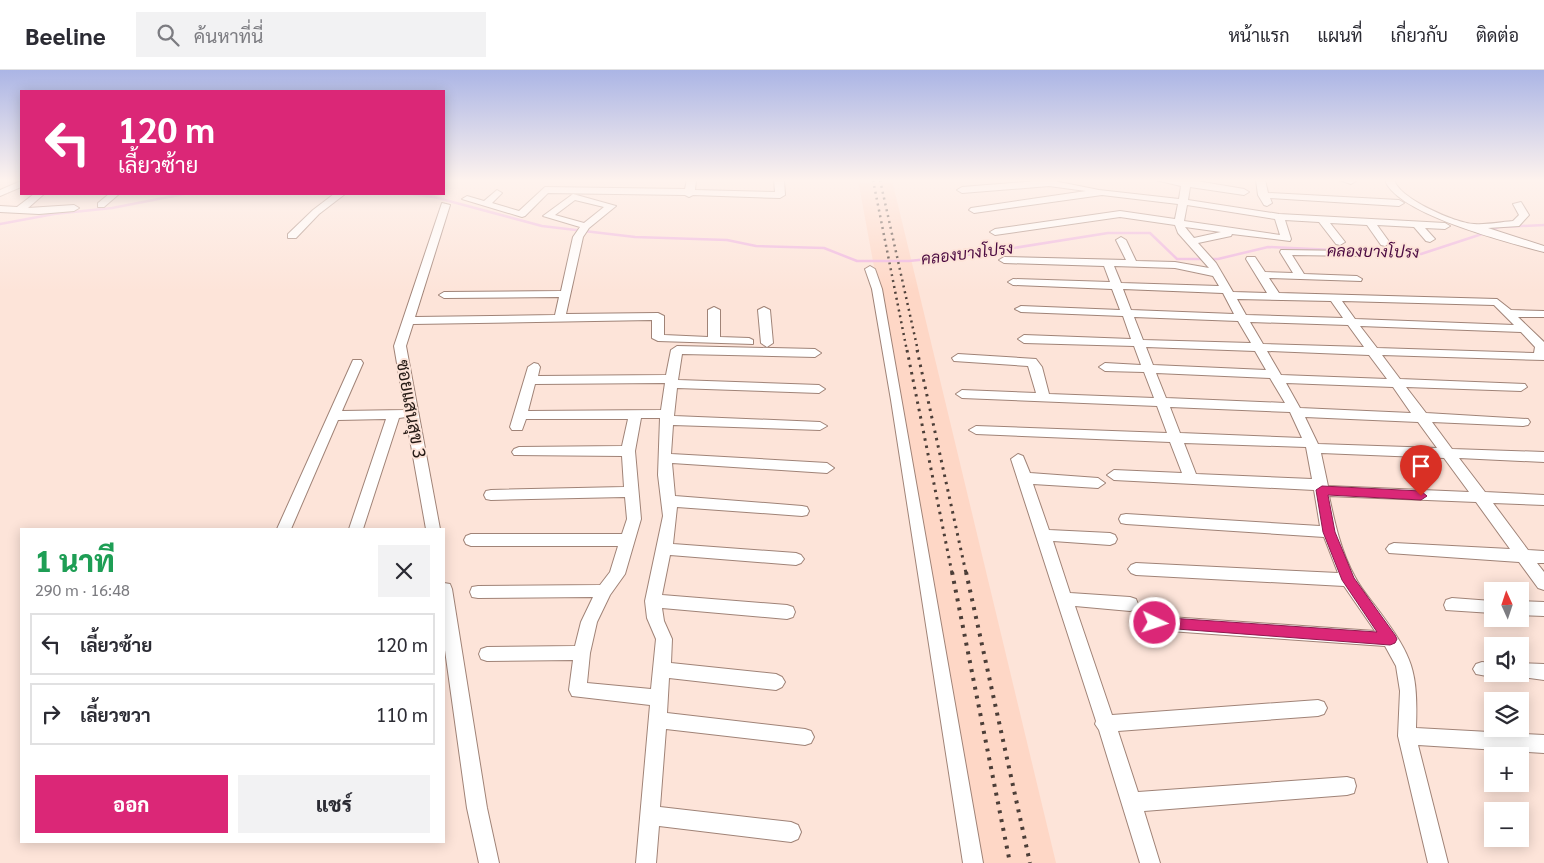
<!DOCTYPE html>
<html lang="th">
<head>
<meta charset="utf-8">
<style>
	:root { --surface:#fff; --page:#f2f2f3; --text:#2b2b33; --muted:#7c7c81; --line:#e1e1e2; --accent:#db2777 }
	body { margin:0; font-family:Georgia,Sarabun,serif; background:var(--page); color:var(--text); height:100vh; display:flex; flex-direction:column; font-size:19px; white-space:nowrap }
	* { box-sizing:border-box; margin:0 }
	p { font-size:16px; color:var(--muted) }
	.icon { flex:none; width:28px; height:28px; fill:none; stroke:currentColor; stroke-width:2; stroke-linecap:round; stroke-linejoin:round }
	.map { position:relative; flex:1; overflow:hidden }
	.drawer { position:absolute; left:20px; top:458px; width:425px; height:315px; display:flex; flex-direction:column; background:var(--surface); border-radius:0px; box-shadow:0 2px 12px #0003 }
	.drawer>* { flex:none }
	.banner { position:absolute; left:20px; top:20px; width:425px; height:105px; border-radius:0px; box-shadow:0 2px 12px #0003; background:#db2777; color:#fff; overflow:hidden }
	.needle { width:32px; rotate:357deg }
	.tools { position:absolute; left:1484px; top:512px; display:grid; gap:10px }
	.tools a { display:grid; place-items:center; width:45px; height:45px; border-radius:0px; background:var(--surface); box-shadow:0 2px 12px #0003; font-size:25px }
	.pin { position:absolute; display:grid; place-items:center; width:42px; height:42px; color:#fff; margin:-51px -21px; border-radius:50% 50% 50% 0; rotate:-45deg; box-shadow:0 0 5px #0007 }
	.pin .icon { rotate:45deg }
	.me { position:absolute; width:55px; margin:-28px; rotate:94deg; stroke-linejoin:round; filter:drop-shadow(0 0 4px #0008) }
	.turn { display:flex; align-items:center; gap:18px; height:105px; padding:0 15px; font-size:22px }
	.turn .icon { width:65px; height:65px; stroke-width:2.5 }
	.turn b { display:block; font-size:35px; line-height:42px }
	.round { display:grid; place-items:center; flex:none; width:52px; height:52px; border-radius:0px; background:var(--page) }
	.summary { display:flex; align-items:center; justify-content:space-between; height:85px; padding:0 15px }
	h1 { font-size:30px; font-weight:800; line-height:38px; color:#1e9e55 }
	.button { display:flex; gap:10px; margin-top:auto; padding:10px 15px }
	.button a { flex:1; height:58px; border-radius:0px; background:var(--accent); color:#fff; font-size:20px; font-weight:800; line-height:58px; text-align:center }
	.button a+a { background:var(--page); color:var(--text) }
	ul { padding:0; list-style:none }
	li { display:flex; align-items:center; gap:15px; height:62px; margin:0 10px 8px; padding:0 5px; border:2px solid var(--line); border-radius:0px }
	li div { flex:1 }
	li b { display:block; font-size:19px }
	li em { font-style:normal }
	header { display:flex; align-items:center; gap:30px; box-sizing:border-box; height:70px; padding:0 25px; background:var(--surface); border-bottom:1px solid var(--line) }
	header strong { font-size:24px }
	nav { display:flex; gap:28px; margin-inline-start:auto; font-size:18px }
	.search { width:350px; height:45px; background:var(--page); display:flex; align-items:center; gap:12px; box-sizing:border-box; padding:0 18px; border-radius:0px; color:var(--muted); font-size:19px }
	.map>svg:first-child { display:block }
</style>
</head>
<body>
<header>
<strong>Beeline</strong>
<div class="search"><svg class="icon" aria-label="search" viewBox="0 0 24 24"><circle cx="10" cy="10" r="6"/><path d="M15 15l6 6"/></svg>ค้นหาที่นี่</div>
<nav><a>หน้าแรก</a><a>แผนที่</a><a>เกี่ยวกับ</a><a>ติดต่อ</a></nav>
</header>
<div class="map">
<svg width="1544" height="793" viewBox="0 0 1544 793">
	<rect width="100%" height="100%" fill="#fde4d9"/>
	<!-- built -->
	<path fill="#fed7c6" d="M858,110H892L1056,793H981L931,506Z"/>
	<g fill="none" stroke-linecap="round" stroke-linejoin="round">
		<!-- stream -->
		<path stroke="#efb6e0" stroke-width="2.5" d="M410,124L434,127L542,156L635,167L727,170L756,176L824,178L857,191H909L976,184L1108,163H1150L1177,189H1218L1268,177L1421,184L1485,163
			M0,154L54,144L112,138L184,124
			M1490,161L1499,157L1544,155"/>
		<defs>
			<path id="minor" d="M687,110H696L695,120L775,122L774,110H784L785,125L780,128L693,125L689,127L685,125L548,123L525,146L522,147L462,129L467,126L484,131L497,120L502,123L492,133L519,141L545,117L685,119Z
				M1049,110L1099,120L1179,129L1181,116L1156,110H1191L1244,119L1249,122L1244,125L1190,117L1188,130L1279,144L1445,153L1450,156L1445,159L1425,158L1435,169L1430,172L1426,171L1414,157L1377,155L1390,173L1385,176L1381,175L1367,155L1330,153L1345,172L1340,175L1336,174L1319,152L1285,150L1291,169L1290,171L1232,164L1231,166L1198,173L1216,193L1233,222L1267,223L1246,189L1247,187H1255L1265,202L1293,203L1280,182L1281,180L1355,181L1359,182V186L1292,185L1304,204L1357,206L1362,209L1361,211L1269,208L1279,223L1497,229L1511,240L1544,241V247H1518L1544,272V290L1382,285L1400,309L1525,314L1527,317L1521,321L1406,317L1426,343L1528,349L1530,352L1528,355L1523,356L1432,352L1452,379L1544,382V392L1459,388L1485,422L1544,425V435L1493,433L1528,480L1544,481V493H1537L1544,502V520L1538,518L1519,492L1389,483L1386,479L1389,475L1394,473L1510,479L1476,432L1329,426C1335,454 1341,482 1355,507C1361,519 1371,530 1379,541C1413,587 1418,601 1416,658L1544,665V683L1418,675L1448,793H1428L1398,666L1400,621L1396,596L1385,576L1155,560L1149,558L1147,553L1149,548L1155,546L1375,561L1344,516L1136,505L1131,503L1128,499L1131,495L1136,493L1338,503L1324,467L1126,454L1121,453L1119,449L1121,445L1126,444L1320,456L1314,420L1114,410L1107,405L1114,400L1182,403L1170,372L976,364L969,360L976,356L1167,363L1157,336L962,328L956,324L962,320L1036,323L1028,296L954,291L952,288L958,284L1036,289L1042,297L1049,324L1154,328L1144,302L1105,301L1099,297L1105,293L1141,295L1134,276L1024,273L1018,269L1024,265L1131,269L1123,246L1021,242L1015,239L1021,236L1120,240L1112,219L1013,215L1008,212L1013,209L1110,212L1104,196L1004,193L999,190L1004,187L1126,190L1116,170L1121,167L1126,170L1136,191L1175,192L1209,198L1178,163L1175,155L1120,147L995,165L990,162L995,159L1120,141L1175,149L1178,134L1102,125L974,143L969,140L971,138L1086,121L1049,116L962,123L957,120L962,117ZM1187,135L1275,149L1280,165L1184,151ZM1185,157L1221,162L1194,168ZM1114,196L1175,198L1213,206L1219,216L1121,213ZM1123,219L1223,223L1234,244L1131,240ZM1237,229L1331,231L1343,248L1246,245ZM1342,231L1494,235L1514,255L1355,249ZM1134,247L1238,251L1251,273L1143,270ZM1250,252L1348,255L1364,277L1263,274ZM1360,256L1521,262L1535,277L1534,283L1377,278ZM1146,277L1255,281L1266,300L1153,295ZM1267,281L1369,285L1387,309L1281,305ZM1156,303L1270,308L1285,333L1166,328ZM1286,313L1393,317L1411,343L1300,338ZM1170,337L1290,342L1302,368L1180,363ZM1305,347L1418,352L1437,378L1318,374ZM1184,373L1306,377L1312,409L1196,404ZM1321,383L1444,388L1469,422L1328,416Z
				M1256,110H1265L1268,123L1399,130L1404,133L1399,136L1270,128L1272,133L1267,136L1264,135L1258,125Z
				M1339,110H1355L1356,111L1351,114Z
				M1385,110H1394C1400,129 1455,153 1474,154C1486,155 1501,152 1513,151L1519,145L1513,134L1521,132L1529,145L1519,156L1488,158L1544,176V182C1510,173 1396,144 1385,110Z
				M21,111V117L0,126V120Z
				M34,124H44L28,138L74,135L79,138L74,141L39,144L0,142V136L17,137Z
				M109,124H119L104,137H98V133Z
				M334,124H345L319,144L296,168H288V164L313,140Z
				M573,124L616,136L589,158L583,167L566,244L658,243L664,246V265L708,267V240L714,237L720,240V267L749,268L753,270V274L658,271L652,268V250L413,254L406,276L440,459H426L406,347L399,348L363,459H349L386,349L338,350L291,459H277L353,290H361L363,293L342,341L405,340L394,276L442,133L450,135L415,247L555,245L559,227L444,228L439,225L444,222L561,221L573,167L580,157L543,146ZM575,130L604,137L584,153L555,145Z
				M870,196L875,199L882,219L983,793H963L891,330L872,219L865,199Z
				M764,237L770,240L773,273L767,277L761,273L758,240Z
				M677,276L815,279L821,283L815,287L682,284L678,310L819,315L825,319L819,323L677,318L674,346L820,352L827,356L820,360L673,355L671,384L827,393L834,398L827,403L672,393L675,426L802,436L807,437L809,441L807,445L802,446L677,437L673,474L796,483L801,485L804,489L801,493L796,495L670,485L662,525L787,535L793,537L795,542L793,547L787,549L662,538L664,551L672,569L671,593L776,604L782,607L785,612L782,617L776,620L669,608L667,643L805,659L811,661L814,667L811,673L805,675L666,659L660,737L791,752L798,755L801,762L798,769L791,772L659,756L656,793H636L650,635L572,626L569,620L573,590L487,591L481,589L479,584L481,579L487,577L575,576L581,552L593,527L478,528L472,527L470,522L472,517L478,516L600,515L610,502L618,476H471L466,474L464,470L466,466L471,464H622L627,449L625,427L491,430L486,429L484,425L486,421L491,420L624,417L622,386L514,385L512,382L514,379L519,377L622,376L628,349H526L522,360H512L510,357L528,297L534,293L538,294L540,297L538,306L666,305L671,280ZM665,313L661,340L528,341L535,314ZM641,348H660L658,405L663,446L645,531L647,548L656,569L651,619L587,613L590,583L597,552L610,525L625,504L641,449L635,381Z
				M1018,384L1023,386L1030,403L1098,408L1105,413L1098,418L1033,414L1049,460L1110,463L1115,465L1117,469L1115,473L1110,475L1053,471L1070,523L1130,527L1136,529L1138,534L1136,539L1130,541L1075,536L1112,645L1318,630L1324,632L1327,638L1324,644L1318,646L1118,661L1138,722L1347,707L1354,709L1356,716L1354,723L1347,725L1144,741L1160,793H1140L1099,660L1095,654L1096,651L1011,389Z
				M444,513L450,514L452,519L487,738L499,793H479L467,738L444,573Z
				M1452,528L1492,531V543L1446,540L1444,535L1446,530Z
				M1520,531L1544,532V546L1520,545Z
				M1482,592L1492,593V604L1498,605L1492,607L1476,604L1473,599L1476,594Z
				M1520,593L1544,594V610L1514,606L1513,604H1520Z"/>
		</defs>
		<!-- minor casing -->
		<use href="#minor" stroke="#a08377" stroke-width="2"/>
		<!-- minor -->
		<use href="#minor" fill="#fff" fill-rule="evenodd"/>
		<!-- rail-far2 -->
		<path stroke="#4c3e38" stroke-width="2.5" stroke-dasharray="2 4" stroke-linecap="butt" d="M873,110L907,281
			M880,110L918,281"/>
		<!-- rail-far1 -->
		<path stroke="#4c3e38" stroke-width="3" stroke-dasharray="2.5 5" stroke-linecap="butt" d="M907,280L952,503
			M917,280L966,503"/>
		<!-- rail -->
		<path stroke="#4c3e38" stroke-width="4" stroke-dasharray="3 6" stroke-linecap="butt" d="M952,502L1010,793
			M966,502L1030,793"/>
	</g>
	<!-- sky -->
	<linearGradient id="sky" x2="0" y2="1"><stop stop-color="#abb5e5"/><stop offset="0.5" stop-color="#fef3ee"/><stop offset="1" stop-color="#fef3ee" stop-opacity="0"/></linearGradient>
	<rect width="1544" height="221" fill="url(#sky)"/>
	<!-- route -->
	<path fill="#db2777" stroke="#8e194d" d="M1322,416L1421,421L1427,426L1421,430L1328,425L1335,462L1354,508L1395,565L1397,569L1395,573L1390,575L1150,557L1149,553L1150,549L1155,547L1377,562L1342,510L1323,462L1316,420Z"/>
	<g text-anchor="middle" stroke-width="4" stroke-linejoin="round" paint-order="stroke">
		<!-- far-water labels -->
		<g font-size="16" font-style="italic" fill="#4b0a41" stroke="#fde4d9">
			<text transform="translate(1373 181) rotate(1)" y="6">คลองบางโปรง</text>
			<text transform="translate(967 183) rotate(-7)" y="6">คลองบางโปรง</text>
		</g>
		<!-- street labels -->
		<g font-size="18" fill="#251a15" stroke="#fde4d9">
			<text transform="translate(411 339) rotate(80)" y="6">ซอยแสนสุข 3</text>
		</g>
	</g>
</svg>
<div class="tools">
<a><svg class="needle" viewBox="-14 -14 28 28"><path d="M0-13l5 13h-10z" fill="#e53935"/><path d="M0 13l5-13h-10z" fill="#7c7c81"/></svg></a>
<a><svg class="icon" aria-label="sound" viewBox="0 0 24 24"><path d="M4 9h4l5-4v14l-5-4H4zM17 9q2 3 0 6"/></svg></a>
<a><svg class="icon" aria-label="layers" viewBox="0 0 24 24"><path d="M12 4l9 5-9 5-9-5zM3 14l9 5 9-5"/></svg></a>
<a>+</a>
<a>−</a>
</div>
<div class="pin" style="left:1421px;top:426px;background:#d93025"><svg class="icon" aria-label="arrive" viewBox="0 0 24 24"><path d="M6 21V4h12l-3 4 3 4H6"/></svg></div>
<svg class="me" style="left:1155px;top:553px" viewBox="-20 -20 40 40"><circle r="17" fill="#db2777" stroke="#fff" stroke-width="3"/><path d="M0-11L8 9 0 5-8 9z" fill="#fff"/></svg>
<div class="banner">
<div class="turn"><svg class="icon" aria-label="left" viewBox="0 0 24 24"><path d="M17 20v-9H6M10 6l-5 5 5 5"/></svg><div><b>120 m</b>เลี้ยวซ้าย</div></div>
</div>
<section class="drawer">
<div class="summary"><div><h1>1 นาที</h1><p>290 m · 16:48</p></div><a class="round"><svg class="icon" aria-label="close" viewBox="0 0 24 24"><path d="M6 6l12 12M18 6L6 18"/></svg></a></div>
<ul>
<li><svg class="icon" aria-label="left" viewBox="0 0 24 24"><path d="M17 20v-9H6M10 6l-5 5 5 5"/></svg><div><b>เลี้ยวซ้าย</b></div><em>120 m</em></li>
<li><svg class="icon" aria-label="right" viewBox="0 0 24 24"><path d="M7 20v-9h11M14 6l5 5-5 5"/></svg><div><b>เลี้ยวขวา</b></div><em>110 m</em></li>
</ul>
<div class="button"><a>ออก</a><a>แชร์</a></div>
</section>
</div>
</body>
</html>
